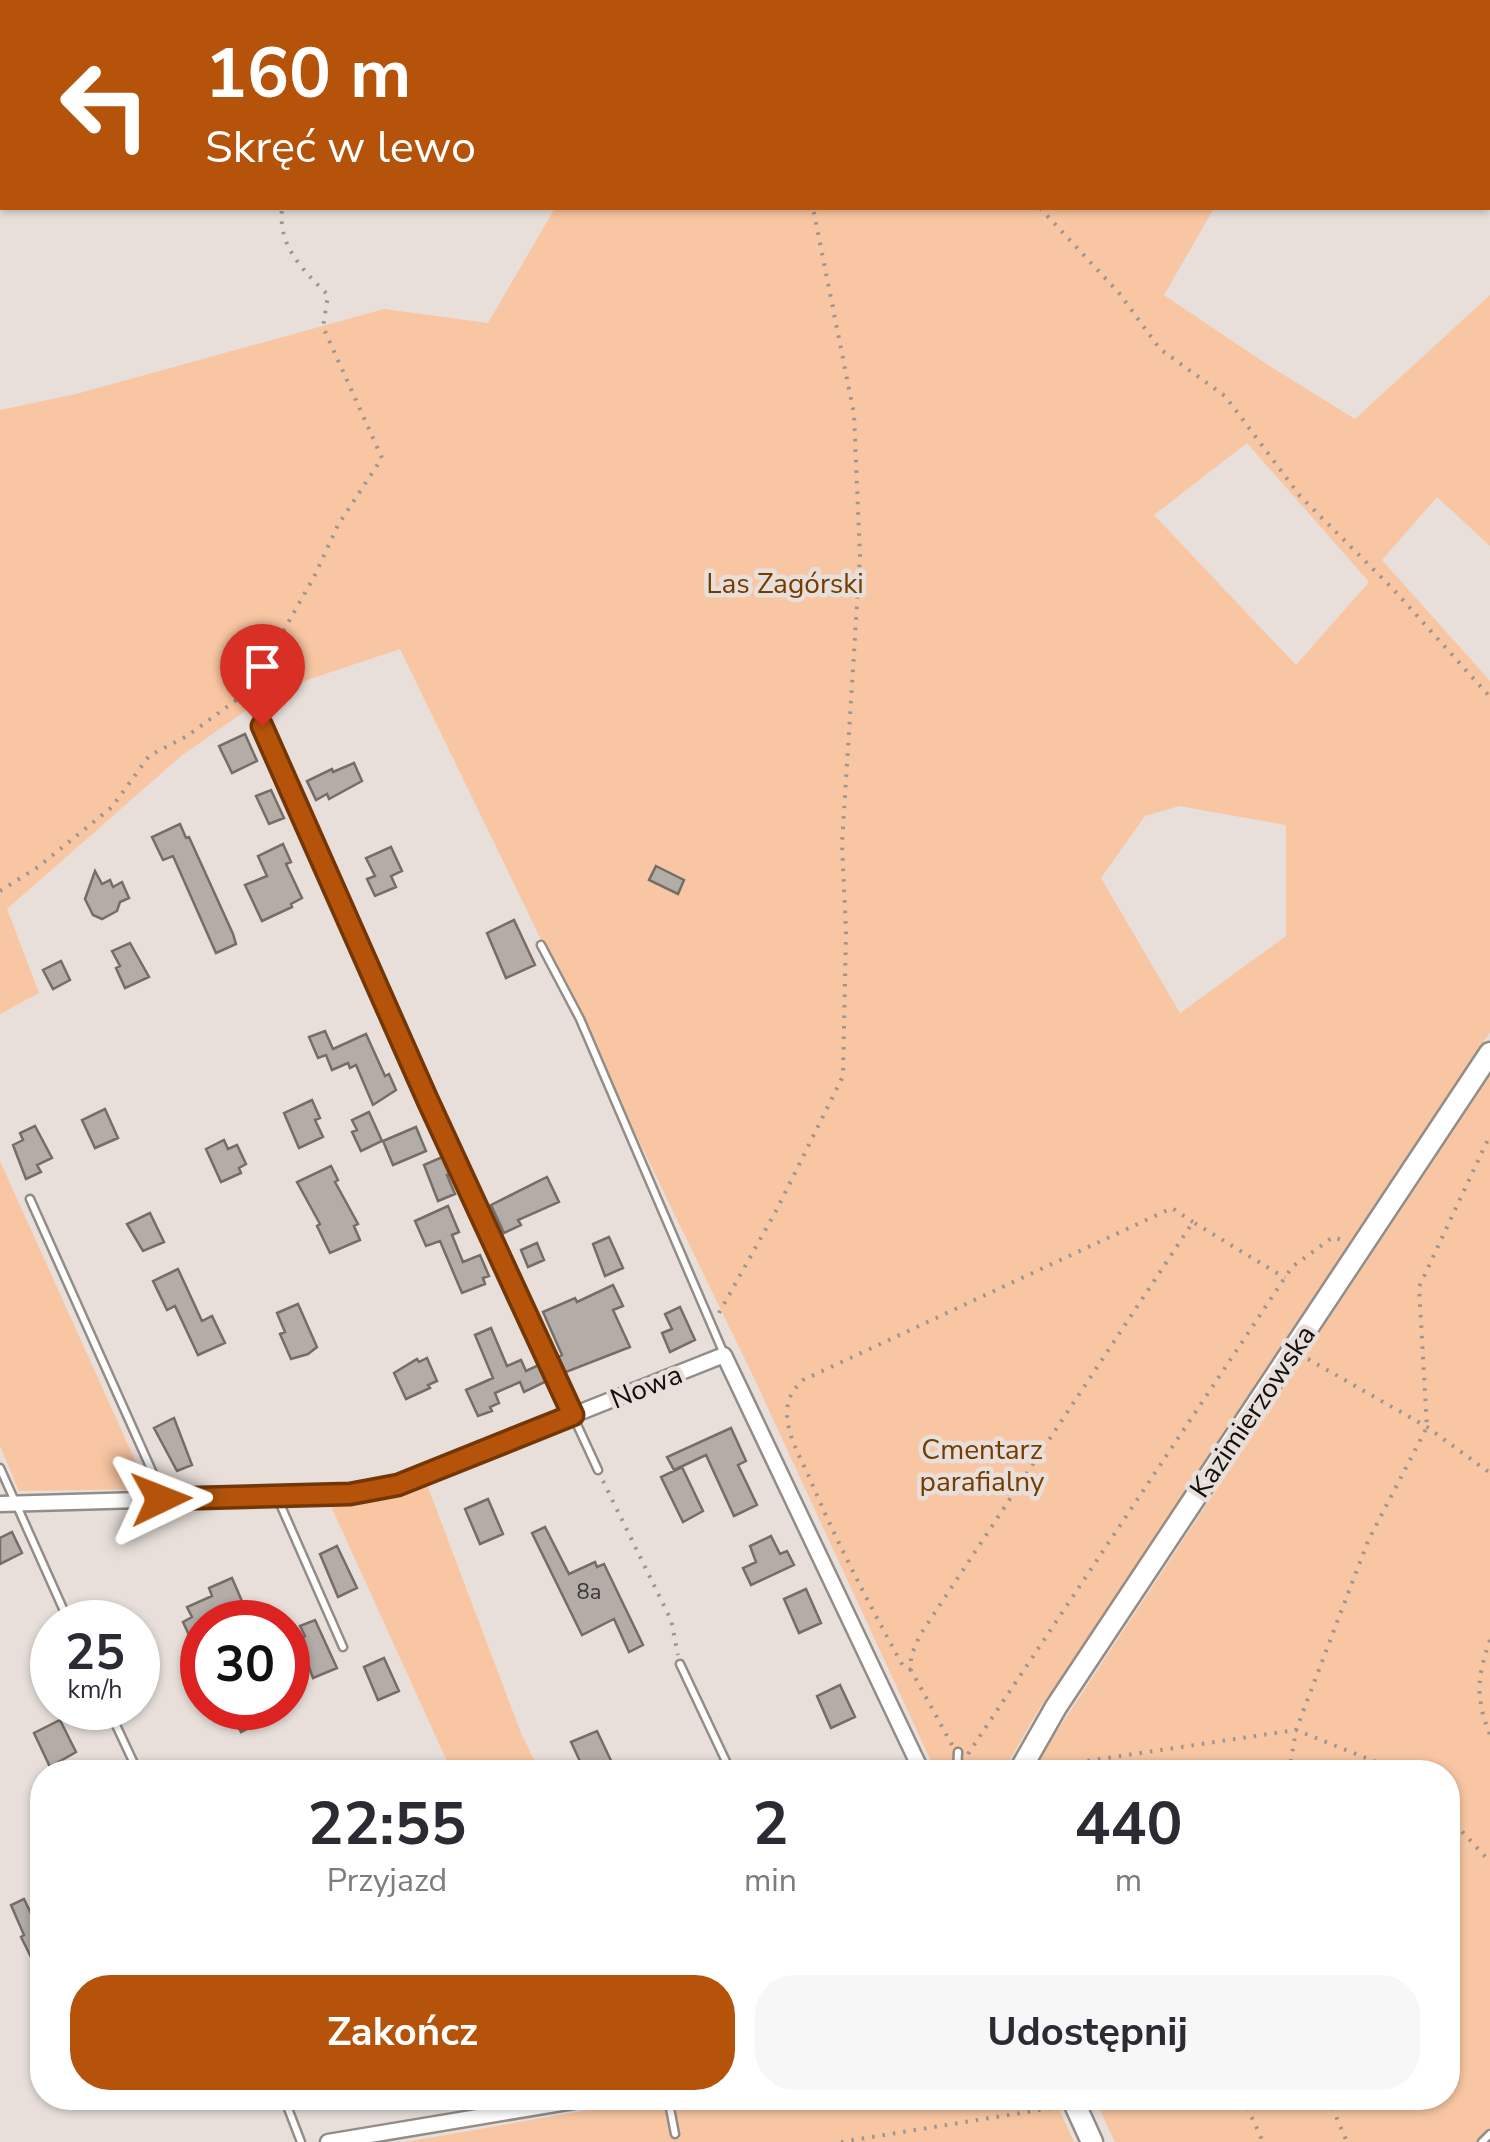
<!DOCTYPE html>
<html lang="pl">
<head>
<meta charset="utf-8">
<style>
	:root { --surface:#fff; --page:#f7f7f7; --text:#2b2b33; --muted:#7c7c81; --accent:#b45309 }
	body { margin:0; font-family:"Nunito Sans",sans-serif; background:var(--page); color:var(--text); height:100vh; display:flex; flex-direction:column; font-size:38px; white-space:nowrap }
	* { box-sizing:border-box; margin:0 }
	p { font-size:32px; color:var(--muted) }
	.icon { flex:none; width:55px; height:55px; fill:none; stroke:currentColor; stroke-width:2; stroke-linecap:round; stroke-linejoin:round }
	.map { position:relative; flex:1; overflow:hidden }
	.side { position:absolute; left:30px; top:1760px; width:1430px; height:350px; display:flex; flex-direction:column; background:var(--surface); border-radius:40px; box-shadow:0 2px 8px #0004 }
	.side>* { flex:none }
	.hud { position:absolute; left:0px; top:0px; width:1490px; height:210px; box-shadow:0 2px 8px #0004; background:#b45309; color:#fff; overflow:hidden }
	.speed { position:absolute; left:30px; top:1600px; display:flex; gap:20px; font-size:50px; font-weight:700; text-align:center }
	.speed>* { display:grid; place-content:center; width:130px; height:130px; border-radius:50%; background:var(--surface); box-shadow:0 2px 8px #0004; line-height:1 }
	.speed small { font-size:25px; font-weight:400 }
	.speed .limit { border:15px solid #d22; background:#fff; color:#111 }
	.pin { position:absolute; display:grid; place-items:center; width:85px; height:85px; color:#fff; margin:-102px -42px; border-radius:50% 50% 50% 0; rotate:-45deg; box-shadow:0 0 10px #0007 }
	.pin .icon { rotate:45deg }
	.me { position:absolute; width:110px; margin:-55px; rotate:88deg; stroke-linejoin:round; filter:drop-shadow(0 0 8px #0008) }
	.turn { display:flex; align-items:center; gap:35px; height:210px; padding:0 40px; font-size:45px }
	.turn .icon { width:130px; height:130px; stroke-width:2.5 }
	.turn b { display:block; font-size:70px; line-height:85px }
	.eta { display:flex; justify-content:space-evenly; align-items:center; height:170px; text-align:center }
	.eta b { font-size:60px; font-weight:700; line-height:70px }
	.action { display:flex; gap:20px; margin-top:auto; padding:20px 40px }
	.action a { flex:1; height:115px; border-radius:40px; background:var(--accent); color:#fff; font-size:40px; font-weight:700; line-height:115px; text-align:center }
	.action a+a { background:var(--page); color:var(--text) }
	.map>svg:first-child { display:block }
</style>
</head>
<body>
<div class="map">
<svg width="1490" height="2142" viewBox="0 0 1490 2142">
	<rect width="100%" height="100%" fill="#e8dfda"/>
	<!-- green -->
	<path fill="#f8c6a2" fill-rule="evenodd" d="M618,0H1490V45L1488,46V2H618Z
		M555,208H1218L1213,210L1164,295L1268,365L1355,419L1490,295V546L1437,497L1382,560L1490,681V1032L1144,1556L1036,1714L1003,1772H936L755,1380L400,649L274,691L181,756L7,909L39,993L0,1014V410L76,394L384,309L488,323ZM1247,443L1369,582L1296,665L1154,515ZM1179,806L1286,825V936L1180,1013L1101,878L1145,816Z
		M1490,1075V2142H1115L1094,2098H1448V1772H1030Z
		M0,1161L148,1489L19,1491L0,1446Z
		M426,1482L521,1733L540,1772H452L330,1504L394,1493Z
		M658,2098H1054L1074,2142H405Z"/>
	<!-- building -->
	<path fill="#b4aca7" stroke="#746d68" stroke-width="2.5" d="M245,734L257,761L232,773L219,746Z
		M354,763L362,781L329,799L327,794L316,800L307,781L332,769L333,772Z
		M271,790L284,818L269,824L256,796Z
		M180,824L186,838L189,837L233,934L236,944L216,953L173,856L163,860L152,837Z
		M283,844L291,862L286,864L302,898L291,904L292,907L262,921L245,885L267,876L258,856Z
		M391,847L402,871L391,876L396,887L375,896L367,879L375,876L366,858Z
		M656,866L684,880L678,894L649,880Z
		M95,871L102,884L110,880L113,887L122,882L129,898L120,902L117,911L102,919L93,915L85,899Z
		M514,920L535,965L506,978L487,933Z
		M130,943L149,977L125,988L116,968L120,966L112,951Z
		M61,961L70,980L53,989L43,970Z
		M325,1031L333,1049L366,1034L385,1076L389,1074L396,1090L373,1105L356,1065L350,1068L348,1063L332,1070L326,1055L318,1058L309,1037Z
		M312,1100L320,1118L315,1120L323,1137L299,1148L284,1113Z
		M105,1109L118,1138L95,1148L82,1120Z
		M369,1112L382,1141L361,1151L352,1132L357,1130L352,1120Z
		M35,1126L52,1158L37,1165L41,1172L26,1179L13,1145L23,1140L20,1133Z
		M416,1127L426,1151L393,1165L383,1141Z
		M224,1140L228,1149L237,1145L246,1164L239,1168L241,1173L221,1182L206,1149Z
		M440,1158H446L453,1173L447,1175L455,1194L438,1201L424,1165Z
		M331,1166L338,1180L335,1182L358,1224L354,1226L360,1240L330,1253L317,1226L320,1224L297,1182Z
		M547,1177L559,1202L518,1220L521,1225L504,1233L491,1205Z
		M448,1206L459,1232L452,1235L463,1262L480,1255L489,1276L483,1278L485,1284L462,1293L440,1241L426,1246L415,1221Z
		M150,1213L164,1242L143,1251L127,1224Z
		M609,1237L623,1268L605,1276L593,1244Z
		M537,1243L544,1260L528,1267L521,1250Z
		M178,1269L202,1321L212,1316L225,1343L198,1355L175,1306L167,1310L153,1281Z
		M613,1285L623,1306L613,1310L630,1347L561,1374L554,1359L562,1355L543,1312L575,1298L577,1302Z
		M298,1304L317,1347L308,1354L291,1359L280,1334L285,1332L277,1313Z
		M680,1307L695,1340L670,1352L662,1333L672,1329L665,1314Z
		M491,1328L507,1366L521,1360L526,1371L541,1364L549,1380L524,1392L520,1382L495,1393L499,1403L490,1407L492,1411L478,1416L466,1390L493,1378L475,1335Z
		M427,1358L437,1381L428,1385L430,1388L406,1399L394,1373L417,1359L419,1362Z
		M174,1418L192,1465L177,1471L154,1428Z
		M731,1428L746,1461L738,1465L757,1505L734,1516L706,1455L674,1470L667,1457Z
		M682,1467L703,1511L683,1522L661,1477Z
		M488,1499L503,1534L480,1544L465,1509Z
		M545,1527L569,1574L595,1562L597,1567L604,1564L643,1645L629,1652L614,1619L582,1635L532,1533Z
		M12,1532L22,1553L0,1564V1538Z
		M771,1536L780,1554L787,1551L794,1565L751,1585L743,1568L756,1562L750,1546Z
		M337,1546L357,1588L338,1597L320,1554Z
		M232,1578L251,1622H202V1663L183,1622L192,1617L187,1607L212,1596L209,1588Z
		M806,1589L821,1623L799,1633L784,1599Z
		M315,1620L337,1668L313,1678L299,1640L305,1636L300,1626Z
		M384,1658L399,1691L378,1700L364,1667Z
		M840,1685L855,1717L831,1728L817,1696Z
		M229,1708H252L259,1723L241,1732Z
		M60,1720L76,1752L50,1767L34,1733Z
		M597,1731L614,1767L601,1772H585L571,1742Z
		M24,1899L42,1936V1979L21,1937L24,1935L11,1905Z"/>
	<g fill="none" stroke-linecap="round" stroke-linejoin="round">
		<defs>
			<path id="lane" d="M247,692L427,1101L598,1470
				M541,945L580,1019L724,1354
				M30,1199L160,1489L161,1499
				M0,1468L69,1622
				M277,1497L343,1647
				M680,1664L731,1772
				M108,1708L138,1772
				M957,1772L958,1752
				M284,2098L301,2142
				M668,2098L675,2134
				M1482,2142L1490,2134"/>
			<path id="street" d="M0,1504L350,1494L397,1485L724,1355L922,1772
				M328,2142L592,2098"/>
			<path id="secondary" d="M1019,1772L1056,1707L1490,1053
				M1072,2098L1092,2142"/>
		</defs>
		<!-- lane casing -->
		<use href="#lane" stroke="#948d87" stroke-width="11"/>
		<!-- street casing -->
		<use href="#street" stroke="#948d87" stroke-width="19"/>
		<!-- secondary casing -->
		<use href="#secondary" stroke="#948d87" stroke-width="25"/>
		<!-- path -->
		<path stroke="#9c9591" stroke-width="4" stroke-dasharray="2.5 8" stroke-linecap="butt" d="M825,2L826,0
			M1040,208L1119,293L1160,349L1225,396L1300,496L1393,589L1490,697
			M253,685L262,677L272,651L314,577L338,525L382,458L323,327L328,295C301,268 278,246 282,208
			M0,891L38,867L112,807L149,756L187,736L239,698
			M719,1313L777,1209L843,1076L846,932L842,844L860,557L854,414L813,208
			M1308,1359L1427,1427L1490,1473
			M603,1481L671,1620L678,1655
			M1490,1640C1477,1678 1475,1697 1490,1735
			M911,1670L903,1666C869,1604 837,1543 810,1479C801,1459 787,1435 787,1413C787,1398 793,1390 803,1380L1172,1208L1193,1222
			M952,1745L911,1670V1656L920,1635L1193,1222L1285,1278
			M968,1754L1292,1267L1333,1237L1342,1240
			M1046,1767L1296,1730L1401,1772
			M1289,1772L1296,1730L1368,1541L1427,1427L1419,1287L1490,1135
			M1448,1816L1490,1862
			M1243,2098L1263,2142
			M1328,2098L1347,2142
			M841,2142L1058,2107"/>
		<!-- lane -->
		<use href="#lane" stroke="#fff" stroke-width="6"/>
		<!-- street -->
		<use href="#street" stroke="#fff" stroke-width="14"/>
		<!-- secondary -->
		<use href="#secondary" stroke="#fff" stroke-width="20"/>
	</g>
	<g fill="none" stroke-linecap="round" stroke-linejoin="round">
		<defs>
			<path id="route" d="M161,1499L350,1494L398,1485L573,1415L428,1101L262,726"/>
		</defs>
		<!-- route casing -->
		<use href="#route" stroke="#753606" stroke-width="25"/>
		<!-- route -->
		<use href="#route" stroke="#b45309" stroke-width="18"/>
	</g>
	<g text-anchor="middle" stroke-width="9" stroke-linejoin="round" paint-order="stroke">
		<!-- number labels -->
		<g font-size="22" fill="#3a3634">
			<text x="589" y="1599">8a</text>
		</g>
		<!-- park labels -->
		<g font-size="28" fill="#753c02" stroke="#e8dfda">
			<text x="785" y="593">Las Zagórski</text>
			<text x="982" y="1459">Cmentarz<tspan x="982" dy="32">parafialny</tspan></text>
		</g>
		<!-- street labels -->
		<g font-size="28" fill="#120f0d" stroke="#e8dfda">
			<text transform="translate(646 1386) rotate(-22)" y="10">Nowa</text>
			<text transform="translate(1252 1411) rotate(-56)" y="10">Kazimierzowska</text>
		</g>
	</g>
</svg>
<div class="speed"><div>25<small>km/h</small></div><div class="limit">30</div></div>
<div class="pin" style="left:262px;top:726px;background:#d93025"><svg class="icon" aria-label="arrive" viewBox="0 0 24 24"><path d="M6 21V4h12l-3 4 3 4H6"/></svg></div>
<svg class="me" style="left:161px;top:1499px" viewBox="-20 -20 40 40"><path d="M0-17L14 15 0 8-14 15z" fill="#b45309" stroke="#fff" stroke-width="4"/></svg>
<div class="hud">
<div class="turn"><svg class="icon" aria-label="left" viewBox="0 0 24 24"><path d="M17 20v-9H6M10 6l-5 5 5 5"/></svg><div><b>160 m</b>Skręć w lewo</div></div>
</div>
<section class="side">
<div class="eta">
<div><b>22:55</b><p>Przyjazd</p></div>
<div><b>2</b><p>min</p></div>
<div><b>440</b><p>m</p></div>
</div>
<div class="action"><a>Zakończ</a><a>Udostępnij</a></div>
</section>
</div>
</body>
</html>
